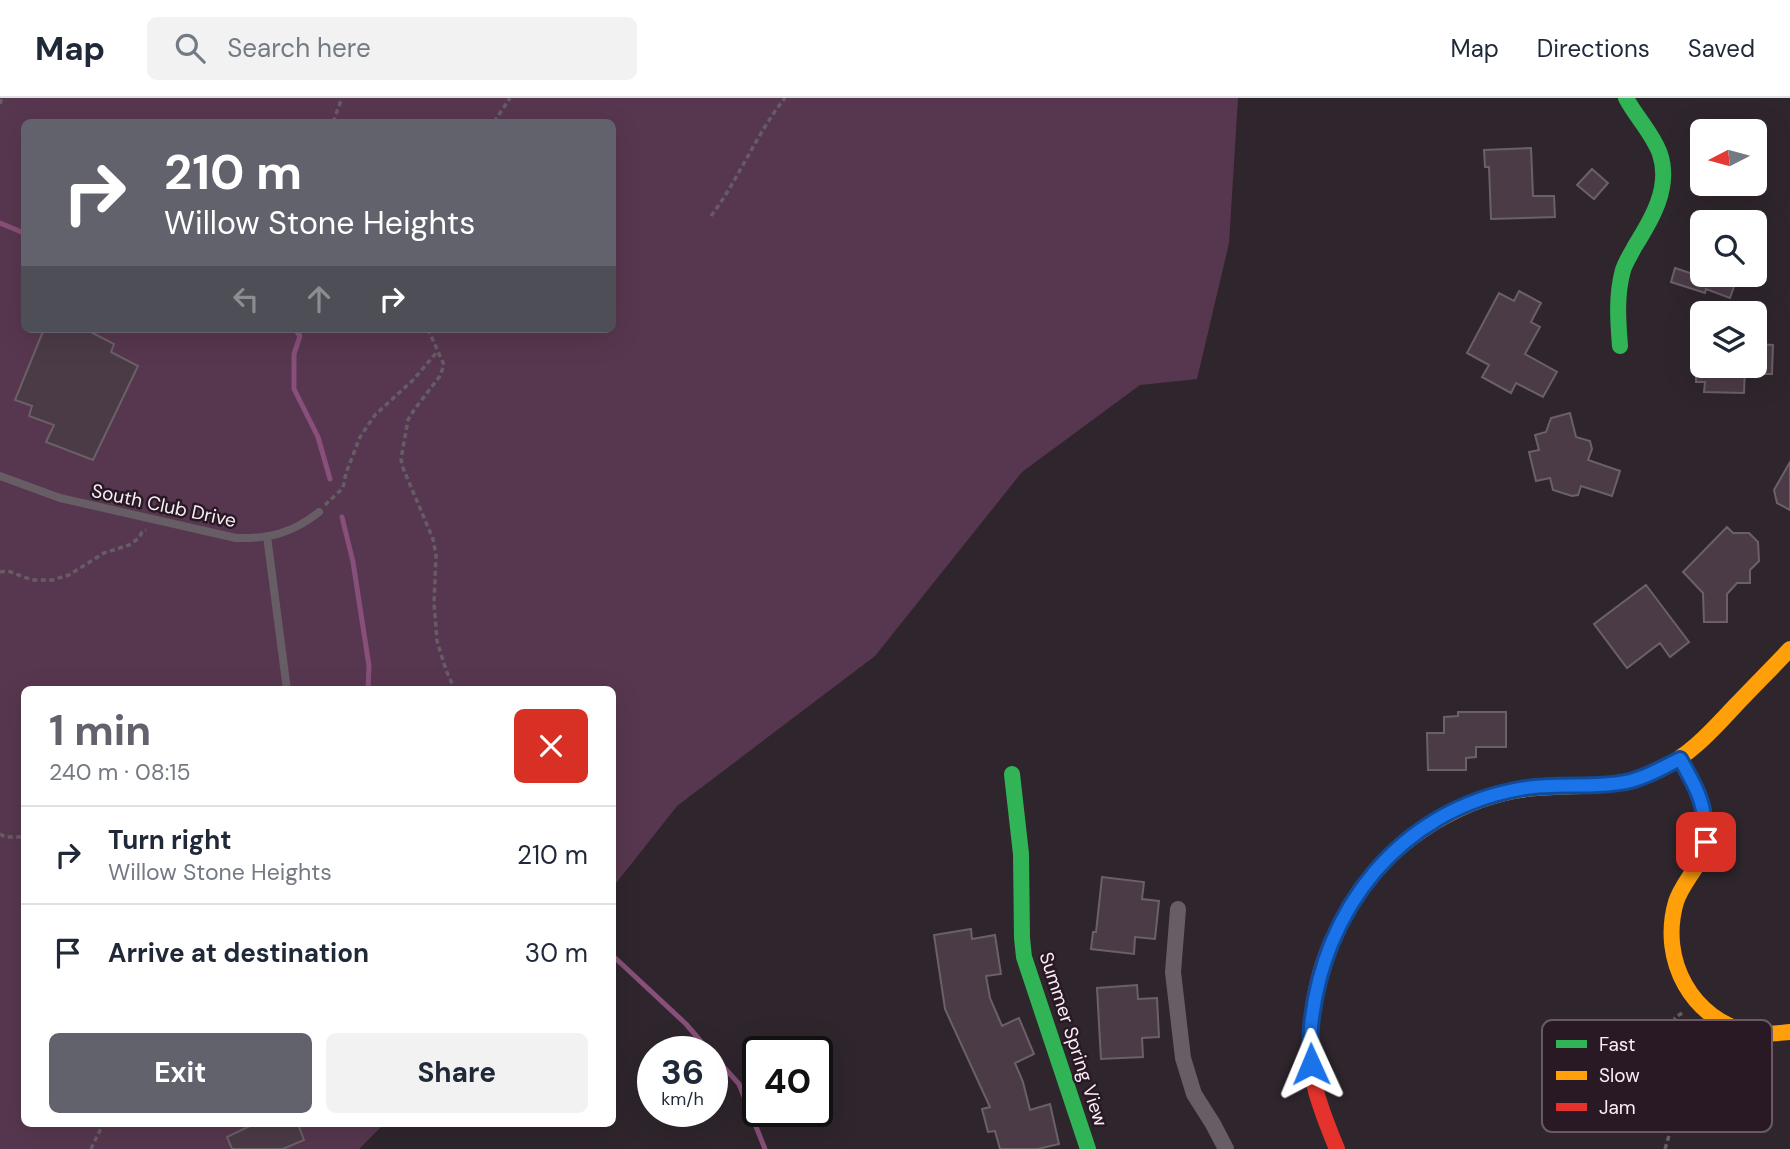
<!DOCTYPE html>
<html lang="en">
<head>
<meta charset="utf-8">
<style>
	:root { --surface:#fff; --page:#f2f2f3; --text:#1f2937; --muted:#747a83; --line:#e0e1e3; --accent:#62626d }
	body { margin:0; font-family:"DM Sans",sans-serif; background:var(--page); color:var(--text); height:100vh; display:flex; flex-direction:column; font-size:26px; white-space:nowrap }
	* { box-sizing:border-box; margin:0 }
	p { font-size:23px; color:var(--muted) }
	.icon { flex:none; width:38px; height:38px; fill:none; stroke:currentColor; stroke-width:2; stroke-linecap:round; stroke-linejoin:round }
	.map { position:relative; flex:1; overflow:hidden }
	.details { position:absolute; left:21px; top:588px; width:595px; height:441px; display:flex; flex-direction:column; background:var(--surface); border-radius:10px; box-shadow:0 7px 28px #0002 }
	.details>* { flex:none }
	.guide { position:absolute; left:21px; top:21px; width:595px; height:214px; border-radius:10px; box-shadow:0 7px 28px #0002; background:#62626d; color:#fff; overflow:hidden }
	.needle { width:46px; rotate:264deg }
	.tools { position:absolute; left:1690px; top:21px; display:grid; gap:14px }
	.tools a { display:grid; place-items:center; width:77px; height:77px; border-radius:10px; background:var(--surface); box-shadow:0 7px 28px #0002; font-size:35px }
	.speed { position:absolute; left:637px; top:938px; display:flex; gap:14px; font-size:35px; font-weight:700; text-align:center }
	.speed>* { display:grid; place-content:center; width:91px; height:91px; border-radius:50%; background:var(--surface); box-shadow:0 7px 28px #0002; line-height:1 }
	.speed small { font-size:18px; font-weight:400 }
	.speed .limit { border:4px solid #111; border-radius:10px; background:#fff; color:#111 }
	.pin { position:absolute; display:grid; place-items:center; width:60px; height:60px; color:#fff; margin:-30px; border-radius:14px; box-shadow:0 4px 10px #0006 }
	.me { position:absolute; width:77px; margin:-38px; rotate:359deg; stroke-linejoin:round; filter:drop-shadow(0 0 5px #0008) }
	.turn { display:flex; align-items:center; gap:24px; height:147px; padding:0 28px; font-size:32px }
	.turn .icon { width:91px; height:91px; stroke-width:2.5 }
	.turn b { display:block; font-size:49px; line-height:60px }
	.lanes { display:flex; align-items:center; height:66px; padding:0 28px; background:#0003; justify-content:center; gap:35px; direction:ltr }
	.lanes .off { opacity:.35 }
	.round { display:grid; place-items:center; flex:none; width:74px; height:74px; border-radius:10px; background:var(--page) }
	.overview { display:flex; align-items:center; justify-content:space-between; height:119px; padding:0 28px }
	h1 { font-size:42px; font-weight:700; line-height:52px; color:var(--accent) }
	.action { display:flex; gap:14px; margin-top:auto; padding:14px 28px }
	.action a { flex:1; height:80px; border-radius:10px; background:var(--accent); color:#fff; font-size:28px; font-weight:700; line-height:80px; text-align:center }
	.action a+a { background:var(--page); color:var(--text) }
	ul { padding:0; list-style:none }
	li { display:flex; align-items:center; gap:21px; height:98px; padding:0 28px; border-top:2px solid var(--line) }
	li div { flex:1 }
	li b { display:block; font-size:26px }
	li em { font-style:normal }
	header { display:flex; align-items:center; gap:42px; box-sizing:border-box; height:98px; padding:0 35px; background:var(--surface); border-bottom:2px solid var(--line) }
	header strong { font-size:33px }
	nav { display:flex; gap:38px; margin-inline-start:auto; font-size:24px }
	.search { width:490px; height:63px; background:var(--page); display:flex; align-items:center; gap:18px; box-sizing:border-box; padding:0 24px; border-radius:10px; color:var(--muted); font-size:26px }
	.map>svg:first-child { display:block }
</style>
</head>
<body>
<header>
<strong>Map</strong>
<div class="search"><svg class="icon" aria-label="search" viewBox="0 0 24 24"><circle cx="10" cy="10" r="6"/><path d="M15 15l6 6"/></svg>Search here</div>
<nav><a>Map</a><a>Directions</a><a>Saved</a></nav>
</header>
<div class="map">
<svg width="1790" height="1051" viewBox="0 0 1790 1051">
	<rect width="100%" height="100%" fill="#2f262d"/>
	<!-- green -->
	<path fill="#57374f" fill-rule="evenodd" d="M0,0H1238L1229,145L1197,281L1140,287L1022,374L875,558L677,708L613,789L612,592H24V1026H384L359,1051H0ZM24,24H612V231H24Z"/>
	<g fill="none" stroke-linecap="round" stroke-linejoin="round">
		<!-- stream -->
		<path stroke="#874f79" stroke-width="5" d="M0,125L24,135
			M295,231L300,238L294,256V291L318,339L330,381
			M342,419L353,464L369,568L368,592
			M612,857L686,926L710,954
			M712,956L739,986L765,1051"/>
	</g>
	<!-- building -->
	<path fill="#4b3b47" stroke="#6a6167" stroke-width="2" d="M1531,50L1533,98H1554L1555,119L1491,121L1489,69H1485L1484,52Z
		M1592,71L1608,85L1594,101L1577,87Z
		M1675,170L1696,177H1738L1730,200L1706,191L1705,195L1671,184Z
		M1519,193L1541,205L1531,224L1540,229L1525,256L1557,274L1543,299L1516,285L1511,295L1482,279L1489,267L1467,255L1499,195L1514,203Z
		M44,231H85L114,246L111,254L138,268L93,362L46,344L54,327L29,318L32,308L15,302Z
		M1755,246L1773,247L1772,276H1755Z
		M1696,268H1745L1744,295L1704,294L1705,284H1696Z
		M1570,315L1576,339L1590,343L1592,351L1588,362L1620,373L1612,398L1581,388L1578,397L1572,398L1553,392L1550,380L1536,383L1529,354L1539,352L1535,337L1546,334L1551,320Z
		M1790,364V412L1777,405L1774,392Z
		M1727,429L1733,435H1749L1758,444L1759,463L1750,472V485H1737L1727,496V524H1704L1703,495L1683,474Z
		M1646,487L1689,544L1670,559L1660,545L1627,570L1594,526Z
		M1458,614H1506V649H1476V659L1466,660V672H1428L1427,635H1444V619L1458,618Z
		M1102,779L1144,784L1142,801L1159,803L1155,841L1135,839L1134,856L1091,851L1093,834H1096Z
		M971,831L972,841L995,837L1001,876L986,878L990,900L1002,928L1019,920L1034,956L1015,965L1023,984L1030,1012L1050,1006L1059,1046L1038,1051H1000L995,1033L988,1034L982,1011L990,1009L945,911L934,837Z
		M1137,887L1138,901L1157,900L1159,939L1142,940L1143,959L1101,961L1097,890Z
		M254,1026H298L304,1042L283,1051H232L227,1039Z"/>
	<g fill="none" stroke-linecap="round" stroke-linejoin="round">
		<!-- path -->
		<path stroke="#665d64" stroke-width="3.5" stroke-dasharray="5 3.5" stroke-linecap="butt" d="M0,6L2,0
			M333,24L342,0
			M494,24L510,0
			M711,118C739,81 756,36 785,0
			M428,231L444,267L440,278L414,312L408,322L401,361L403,370L433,441L436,457L434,505L437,543L446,572L455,592
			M325,407L343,390L346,375L360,339L375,317L413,282L437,254
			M0,474L8,473L32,482H52L69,477L104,455L129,447L139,440L142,434L146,432
			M0,736L5,739H24
			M91,1051L103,1026
			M1665,1051L1671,1031L1676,1003L1675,920L1682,915"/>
		<!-- lane -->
		<path stroke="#675d64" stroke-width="8" d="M0,378L60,400L236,440C269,441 293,435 319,414
			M267,438L287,592"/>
		<!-- street -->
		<path stroke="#675d64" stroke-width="16" d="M1178,811L1173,874L1183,960L1194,996L1213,1026L1226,1051"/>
		<!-- fast -->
		<path stroke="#30b455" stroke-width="16" d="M1620,248C1618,223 1616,197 1623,172C1626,163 1631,156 1635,148C1652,121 1671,89 1660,56C1653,36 1636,19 1626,0
			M1012,676L1021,756L1022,840L1024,859L1088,1051"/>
		<!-- slow -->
		<path stroke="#ff9f0a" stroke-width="16" d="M1680,661C1694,685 1709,712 1706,741C1704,766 1683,782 1676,804C1659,862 1692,923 1752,935C1765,937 1778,935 1790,934
			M1340,827C1345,818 1350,808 1356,799C1395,740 1466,695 1537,690C1576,687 1616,691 1653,675C1686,661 1710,635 1734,609C1753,589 1772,570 1790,551"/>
		<!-- jam -->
		<path stroke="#e5322d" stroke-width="16" d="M1337,1051C1328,1029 1319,1008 1314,985C1304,936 1315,870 1340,827"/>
	</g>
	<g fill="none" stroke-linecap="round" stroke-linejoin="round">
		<defs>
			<path id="route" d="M1311,966C1311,954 1310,941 1311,929C1322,811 1401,712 1520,691C1555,684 1591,691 1626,684C1645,680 1662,670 1680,661C1698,692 1706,707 1706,744"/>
		</defs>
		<!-- route casing -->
		<use href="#route" stroke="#114b97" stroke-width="18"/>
		<!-- route -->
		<use href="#route" stroke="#1a73e8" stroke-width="12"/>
	</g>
	<g text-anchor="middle" stroke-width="5" stroke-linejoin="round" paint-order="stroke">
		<!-- street labels -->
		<g font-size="19" fill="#faeef6" stroke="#291925">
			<text transform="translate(164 407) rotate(12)" y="7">South Club Drive</text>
			<text transform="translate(1074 941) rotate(72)" y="7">Summer Spring View</text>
		</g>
	</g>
	<!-- legend -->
	<rect x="1542" y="922" width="230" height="112" rx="10" fill="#291925" stroke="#685964" stroke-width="2"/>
	<rect x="1556" y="942" width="31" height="8" fill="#30b455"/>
	<rect x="1556" y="973" width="31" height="9" fill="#ff9f0a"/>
	<rect x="1556" y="1005" width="31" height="8" fill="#e5322d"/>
	<g font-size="19" fill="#faeef6">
		<text x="1599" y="953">Fast</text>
		<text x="1599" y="984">Slow</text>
		<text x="1599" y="1016">Jam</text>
	</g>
</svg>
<div class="tools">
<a><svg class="needle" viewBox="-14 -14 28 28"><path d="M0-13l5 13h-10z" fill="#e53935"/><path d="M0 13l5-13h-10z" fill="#747a83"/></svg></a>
<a><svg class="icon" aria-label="search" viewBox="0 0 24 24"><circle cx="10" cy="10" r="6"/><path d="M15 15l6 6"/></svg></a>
<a><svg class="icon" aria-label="layers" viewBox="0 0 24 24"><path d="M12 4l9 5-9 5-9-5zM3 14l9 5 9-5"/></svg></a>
</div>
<div class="speed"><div>36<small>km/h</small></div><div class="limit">40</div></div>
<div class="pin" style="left:1706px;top:744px;background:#d93025"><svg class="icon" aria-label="arrive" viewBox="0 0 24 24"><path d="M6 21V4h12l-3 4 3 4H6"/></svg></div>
<svg class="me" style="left:1311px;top:966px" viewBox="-20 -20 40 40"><path d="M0-17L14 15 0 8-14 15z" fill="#1a73e8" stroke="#fff" stroke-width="4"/></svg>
<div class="guide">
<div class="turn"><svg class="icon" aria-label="right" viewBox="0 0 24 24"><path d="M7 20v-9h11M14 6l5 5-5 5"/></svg><div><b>210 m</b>Willow Stone Heights</div></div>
<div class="lanes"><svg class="icon off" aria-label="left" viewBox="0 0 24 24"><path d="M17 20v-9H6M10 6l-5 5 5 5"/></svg><svg class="icon off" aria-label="ahead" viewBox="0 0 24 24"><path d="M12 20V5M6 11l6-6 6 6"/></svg><svg class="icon" aria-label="right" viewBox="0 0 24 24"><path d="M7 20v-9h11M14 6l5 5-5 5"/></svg></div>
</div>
<section class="details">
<div class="overview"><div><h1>1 min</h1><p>240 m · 08:15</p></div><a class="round" style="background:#d93025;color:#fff"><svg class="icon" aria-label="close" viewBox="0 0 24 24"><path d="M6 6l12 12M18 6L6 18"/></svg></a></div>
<ul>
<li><svg class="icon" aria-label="right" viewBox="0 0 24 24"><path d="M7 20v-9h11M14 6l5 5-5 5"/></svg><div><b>Turn right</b><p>Willow Stone Heights</p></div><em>210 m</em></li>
<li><svg class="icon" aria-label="arrive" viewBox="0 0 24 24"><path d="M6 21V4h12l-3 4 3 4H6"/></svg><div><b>Arrive at destination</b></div><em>30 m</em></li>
</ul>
<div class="action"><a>Exit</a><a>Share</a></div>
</section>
</div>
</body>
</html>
